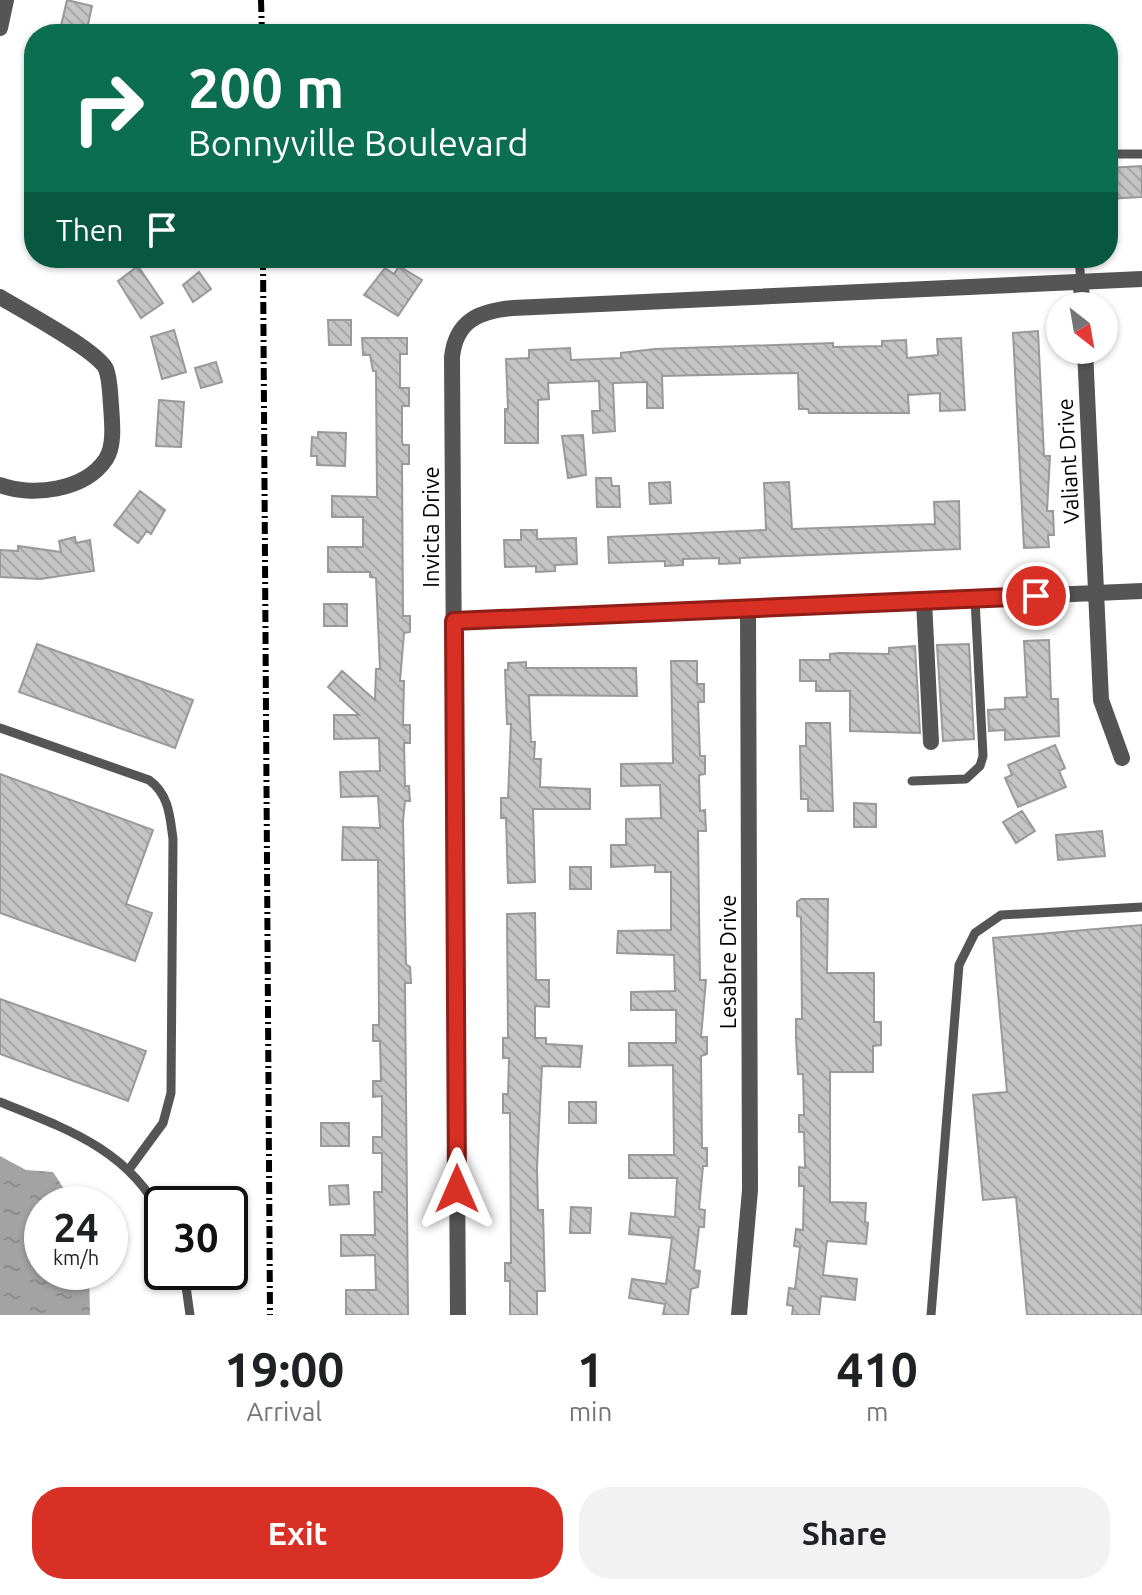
<!DOCTYPE html>
<html lang="en">
<head>
<meta charset="utf-8">
<style>
	:root { --surface:#fff; --page:#f2f2f2; --text:#202124; --muted:#757577; --accent:#d93025 }
	body { margin:0; font-family:Ubuntu,sans-serif; background:var(--page); color:var(--text); height:100vh; display:flex; flex-direction:column; font-size:30px; white-space:nowrap }
	* { box-sizing:border-box; margin:0 }
	p { font-size:26px; color:var(--muted) }
	.icon { flex:none; width:44px; height:44px; fill:none; stroke:currentColor; stroke-width:2; stroke-linecap:round; stroke-linejoin:round }
	.map { position:relative; height:1315px; overflow:hidden }
	.details { display:flex; flex-direction:column; background:var(--surface); flex:1 }
	.details>* { flex:none }
	.hud { position:absolute; left:24px; top:24px; width:1094px; height:244px; border-radius:32px; box-shadow:0 2px 6px #0004; background:#0b6e4f; color:#fff; overflow:hidden }
	.needle { width:52px; rotate:149deg }
	.buttons { position:absolute; left:1046px; top:292px; display:grid; gap:16px }
	.buttons a { display:grid; place-items:center; width:72px; height:72px; border-radius:50%; background:var(--surface); box-shadow:0 2px 6px #0004; font-size:40px }
	.speed { position:absolute; left:24px; top:1186px; display:flex; gap:16px; font-size:40px; font-weight:700; text-align:center }
	.speed>* { display:grid; place-content:center; width:104px; height:104px; border-radius:50%; background:var(--surface); box-shadow:0 2px 6px #0004; line-height:1 }
	.speed small { font-size:20px; font-weight:400 }
	.speed .limit { border:4px solid #111; border-radius:12px; background:#fff; color:#111 }
	.pin { position:absolute; display:grid; place-items:center; width:68px; height:68px; color:#fff; margin:-34px; border:4px solid #fff; border-radius:50%; box-shadow:0 2px 8px #0007 }
	.me { position:absolute; width:88px; margin:-44px; rotate:0deg; stroke-linejoin:round; filter:drop-shadow(0 0 6px #0008) }
	.turn { display:flex; align-items:center; gap:28px; height:168px; padding:0 32px; font-size:36px }
	.turn .icon { width:104px; height:104px; stroke-width:2.5 }
	.turn b { display:block; font-size:56px; line-height:68px }
	.then { display:flex; align-items:center; height:76px; padding:0 32px; background:#0003; gap:16px; font-size:30px }
	.eta { display:flex; justify-content:space-evenly; align-items:center; height:136px; text-align:center }
	.eta b { font-size:48px; font-weight:700; line-height:56px }
	.primary-button { display:flex; gap:16px; margin-top:auto; padding:16px 32px }
	.primary-button a { flex:1; height:92px; border-radius:32px; background:var(--accent); color:#fff; font-size:32px; font-weight:700; line-height:92px; text-align:center }
	.primary-button a+a { background:var(--page); color:var(--text) }
	.map>svg:first-child { display:block }
</style>
</head>
<body>
<div class="map">
<svg width="1142" height="1315" viewBox="0 0 1142 1315">
	<defs>
		<pattern id="water-ripples" width="26" height="14" patternUnits="userSpaceOnUse" patternTransform="scale(2)"><rect width="26" height="14" fill="#a3a3a3"/><path d="M2 4q2-2 4 0t4 0M15 11q2-2 4 0t4 0" fill="none" stroke="#8b8b8b"/></pattern>
		<pattern id="building-back-hatch" width="6" height="6" patternUnits="userSpaceOnUse" patternTransform="scale(2)"><rect width="6" height="6" fill="#c4c4c4"/><path d="M-1 5l2 2M0 0l6 6M5-1l2 2" fill="none" stroke="#a7a7a7"/></pattern>
	</defs>
	<rect width="100%" height="100%" fill="#fff"/>
	<!-- water -->
	<path fill="url(#water-ripples)" d="M0,1156L26,1170L53,1172L74,1204H42V1272H89L90,1315H0Z"/>
	<!-- building -->
	<path fill="url(#building-back-hatch)" stroke="#999" stroke-width="2" d="M67,0L92,6L86,34H59Z
		M1142,166V197L1108,199V168Z
		M138,266L163,303L141,318L118,281Z
		M399,266L422,280L398,316L364,295L385,268L394,274Z
		M199,272L211,289L193,302L183,285Z
		M328,320H351V345H329Z
		M174,330L186,372L162,379L151,337Z
		M1038,331L1044,456H1050L1047,511H1053L1054,535H1048L1049,547L1024,548L1013,333Z
		M362,338H407V354H400V388H409V406H402V441L403,445H409V464H402L403,616H410V632L404,633L400,681H404L403,725H410V743H404L405,786H409L410,801H405L403,821L406,964L410,967L411,983H405L408,1315H346V1290H376L375,1255L341,1256V1235H375L374,1192H382V1153H373V1137H382V1096L373,1097V1081H381L380,1041H373V1025H379L378,860H342L343,827L380,828L378,796L341,797L340,772L380,771L379,738L334,739V715H359L328,687L342,671L375,700L376,669H380L376,578L370,577V572H328V547H363V517H332V496L377,497L376,371H373L370,355H363Z
		M961,338L965,410L940,411V393L908,395L909,413H809L808,409H799L798,373L662,376L663,408H647V382L613,383L615,431L593,433L592,411H600L599,381L548,383L549,399L538,400V443H505V409H508L506,359L529,358V350L570,348L571,360L621,358V353L655,349L833,343V347L882,346V341L906,340L907,358L938,355L937,339Z
		M216,362L222,382L201,388L195,368Z
		M159,400L184,402L181,447L156,446Z
		M318,432L346,433L345,466L317,465V456H311L312,437L318,438Z
		M583,435L586,475L568,478L562,436Z
		M596,478H611L612,486H619L620,507H597Z
		M670,482L671,503L650,504L649,483Z
		M789,482L792,529L935,524L934,502L959,501L960,549L740,558V563L719,564V558L683,559V565L665,566V561L609,563L608,537L766,530L764,483Z
		M140,491L165,510L151,534L147,531L138,543L114,525Z
		M521,530H537V539L576,538L577,564L555,565V571L536,572V566L505,567L504,540H521Z
		M75,537L76,543L90,540L94,571L40,579L0,577V550L18,551V546L61,552L59,541Z
		M324,604H347V626H324Z
		M1049,640L1051,699H1058L1059,736L1005,740V730L989,731L988,710L1005,709V698L1027,697L1024,641Z
		M37,644L193,700L175,748L19,692Z
		M969,644L974,739L943,741L937,645Z
		M915,646L920,733L850,731V691H816V681H800V660H830V654L839,653L889,654V648Z
		M671,661H697V684H704V702H698L700,756H705V774L699,775L700,811L705,810L706,831H698L699,911L700,980H706L701,1037H707V1054L701,1056L702,1148H707V1166H703L699,1209L705,1210L704,1227H699L694,1270L700,1271L698,1287L691,1289L688,1315H663L665,1304L629,1298L632,1279L666,1284L672,1238L629,1234L631,1213L675,1217L677,1178H629V1155H674L673,1065L629,1066V1043H676V1010H631V992L675,991L674,955L617,953L618,931L671,930V872H655V865L611,867V845H626V819L661,818L660,785L621,786V764L673,763Z
		M526,662V668H636L637,696L529,695L531,742H535L534,759H541L540,787L590,789V809H533L535,882L508,883L506,818H501V798H508L511,724H507L505,670H508V663Z
		M806,723H830L833,811H808V799H801L800,746H806Z
		M1055,745L1065,768L1059,771L1066,787L1018,807L1005,778L1012,775L1008,765Z
		M0,774L153,830L126,904L152,913L135,961L0,913Z
		M854,803L876,804V827H854Z
		M1022,811L1035,831L1016,843L1003,822Z
		M1102,831L1105,856L1058,860L1056,835Z
		M570,867H591V889H570Z
		M801,899H828L827,973H874V1022H881V1045L873,1046V1072H830V1202L866,1203L865,1222L868,1223L866,1244L827,1241L823,1275L857,1279L855,1300L821,1296L819,1315H792L793,1306L787,1305L789,1288L795,1289L800,1247L794,1246L796,1229L803,1230L804,1186H799V1167L805,1168L804,1132H799V1115H804L803,1074H798L796,1038V1019H802L801,917L797,916V902Z
		M535,913L536,980H549V1007L535,1006V1038H546V1044L582,1046L580,1067L542,1066L537,1168L538,1210H543L545,1291H537V1315H510V1281H505V1263H511L510,1113H503V1094H508L509,1058H503V1038H508L507,914Z
		M1142,925V1315H1027L1016,1197L983,1200L973,1095L1007,1092L993,938Z
		M0,999L146,1051L128,1101L0,1054Z
		M569,1102H596V1123H569Z
		M321,1123H349V1146H321Z
		M348,1185L349,1204L330,1205L329,1186Z
		M571,1207L591,1208L590,1233H570Z"/>
	<g fill="none" stroke-linecap="round" stroke-linejoin="round">
		<!-- service -->
		<path stroke="#555" stroke-width="9" d="M1108,154H1142
			M1079,258L1081,283
			M0,728L149,780C169,794 170,817 173,839L171,1093L163,1123L130,1168
			M912,781L966,779L980,766L983,756L975,599
			M0,1102C65,1128 130,1150 162,1217
			M184,1272L190,1315
			M931,1315L959,965L975,933L1001,915L1142,907"/>
		<!-- minor -->
		<path stroke="#555" stroke-width="16" d="M0,28L6,0
			M1081,283L1082,306
			M0,297C21,310 97,350 106,369C110,379 110,394 111,405C112,422 115,445 106,459C85,491 31,497 0,485
			M1085,350L1101,700L1122,758
			M924,601L931,742
			M454,621L1142,591
			M458,1315L452,357C456,320 480,311 513,308L1142,279
			M739,1315L750,1190L748,609"/>
		<!-- rail -->
		<path stroke="#000" stroke-width="6" stroke-dasharray="12 4 2 4" stroke-linecap="butt" d="M261,0L262,34
			M263,258L270,1315"/>
	</g>
	<g fill="none" stroke-linecap="round" stroke-linejoin="round">
		<defs>
			<path id="route" d="M457,1189L454,621L1036,596"/>
		</defs>
		<!-- route casing -->
		<use href="#route" stroke="#8d1f18" stroke-width="20"/>
		<!-- route -->
		<use href="#route" stroke="#d93025" stroke-width="14"/>
	</g>
	<g text-anchor="middle" stroke-width="8" stroke-linejoin="round" paint-order="stroke">
		<!-- street labels -->
		<g font-size="22" fill="#000" stroke="#fff">
			<text transform="translate(1068 461) rotate(-93)" y="8">Valiant Drive</text>
			<text transform="translate(431 527) rotate(-90)" y="8">Invicta Drive</text>
			<text transform="translate(728 962) rotate(-90)" y="8">Lesabre Drive</text>
		</g>
	</g>
</svg>
<div class="buttons">
<a><svg class="needle" viewBox="-14 -14 28 28"><path d="M0-13l5 13h-10z" fill="#e53935"/><path d="M0 13l5-13h-10z" fill="#757577"/></svg></a>
</div>
<div class="speed"><div>24<small>km/h</small></div><div class="limit">30</div></div>
<div class="pin" style="left:1036px;top:596px;background:#d93025"><svg class="icon" aria-label="arrive" viewBox="0 0 24 24"><path d="M6 21V4h12l-3 4 3 4H6"/></svg></div>
<svg class="me" style="left:457px;top:1189px" viewBox="-20 -20 40 40"><path d="M0-17L14 15 0 8-14 15z" fill="#d93025" stroke="#fff" stroke-width="4"/></svg>
<div class="hud">
<div class="turn"><svg class="icon" aria-label="right" viewBox="0 0 24 24"><path d="M7 20v-9h11M14 6l5 5-5 5"/></svg><div><b>200 m</b>Bonnyville Boulevard</div></div>
<div class="then">Then<svg class="icon" aria-label="arrive" viewBox="0 0 24 24"><path d="M6 21V4h12l-3 4 3 4H6"/></svg></div>
</div>
</div>
<section class="details">
<div class="eta">
<div><b>19:00</b><p>Arrival</p></div>
<div><b>1</b><p>min</p></div>
<div><b>410</b><p>m</p></div>
</div>
<div class="primary-button"><a>Exit</a><a>Share</a></div>
</section>
</body>
</html>
